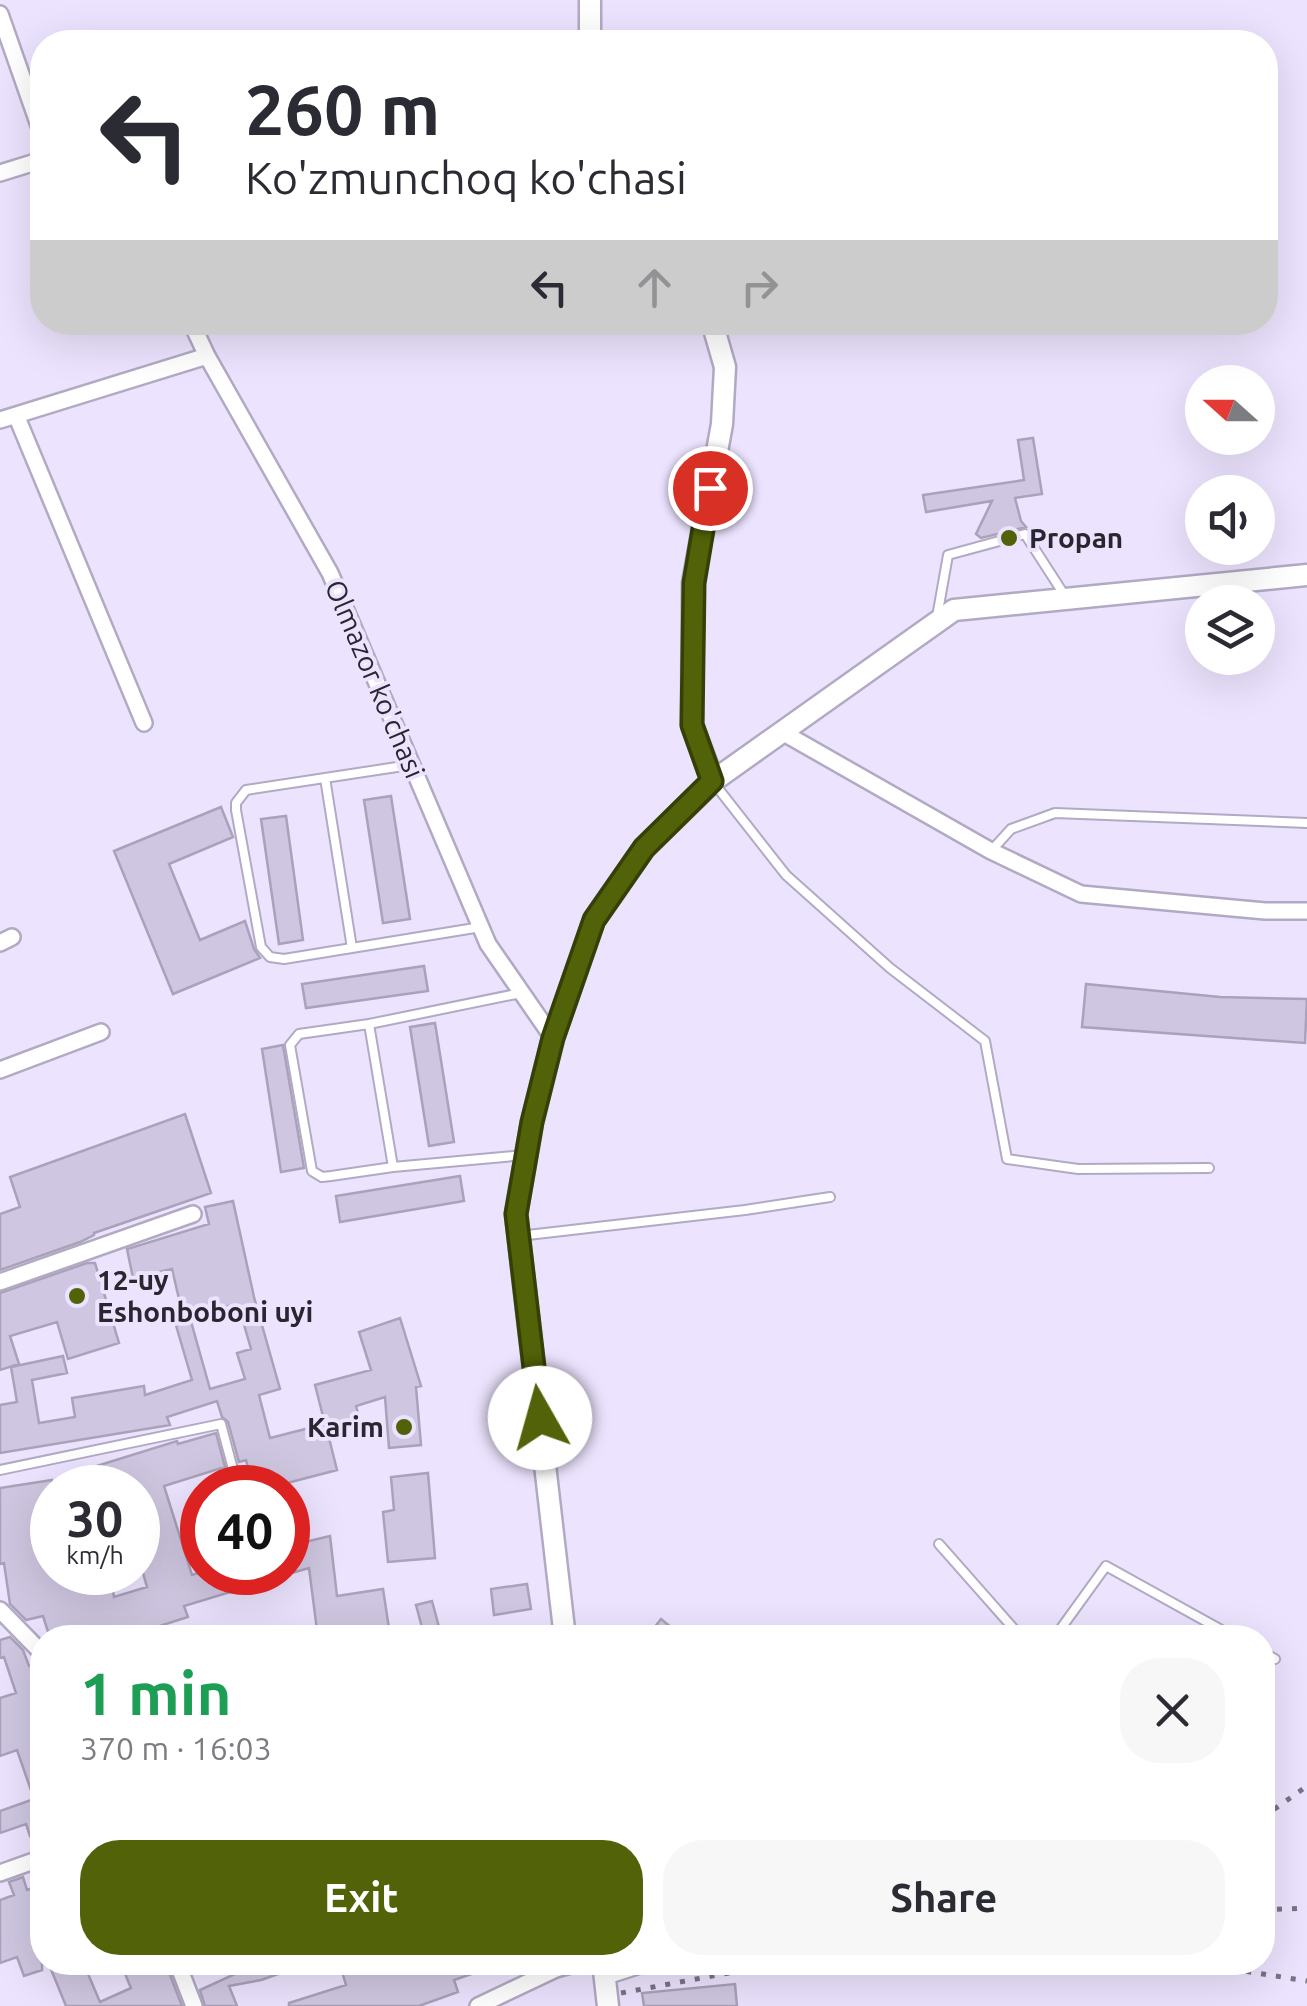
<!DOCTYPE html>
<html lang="en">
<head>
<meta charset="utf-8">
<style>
	:root { --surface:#fff; --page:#f7f7f7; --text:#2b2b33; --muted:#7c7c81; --accent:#526208 }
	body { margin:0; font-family:Ubuntu,sans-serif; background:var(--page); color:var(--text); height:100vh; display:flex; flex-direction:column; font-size:38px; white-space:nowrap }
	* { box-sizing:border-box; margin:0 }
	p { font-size:32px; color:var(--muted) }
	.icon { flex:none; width:55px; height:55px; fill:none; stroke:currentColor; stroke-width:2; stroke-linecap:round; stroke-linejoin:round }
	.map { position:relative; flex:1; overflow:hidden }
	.details { position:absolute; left:30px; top:1625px; width:1245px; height:350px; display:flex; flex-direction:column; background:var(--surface); border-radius:40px; box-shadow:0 10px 40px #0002 }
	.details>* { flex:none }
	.top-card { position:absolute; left:30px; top:30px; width:1248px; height:305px; border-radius:40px; box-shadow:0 10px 40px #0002; background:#fff; color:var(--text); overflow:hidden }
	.needle { width:65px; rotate:291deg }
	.buttons { position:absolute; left:1185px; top:365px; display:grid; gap:20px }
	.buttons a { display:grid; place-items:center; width:90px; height:90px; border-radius:50%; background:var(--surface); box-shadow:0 10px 40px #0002; font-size:50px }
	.speed { position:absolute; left:30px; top:1465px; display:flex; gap:20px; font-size:50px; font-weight:700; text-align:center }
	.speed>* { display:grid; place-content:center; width:130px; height:130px; border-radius:50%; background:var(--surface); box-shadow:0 10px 40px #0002; line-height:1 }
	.speed small { font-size:25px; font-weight:400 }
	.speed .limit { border:15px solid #d22; background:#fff; color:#111 }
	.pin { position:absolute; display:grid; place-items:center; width:85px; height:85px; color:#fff; margin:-42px; border:5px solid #fff; border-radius:50%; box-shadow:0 2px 10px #0007 }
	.me { position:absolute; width:110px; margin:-55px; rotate:353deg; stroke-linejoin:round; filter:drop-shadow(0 0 8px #0008) }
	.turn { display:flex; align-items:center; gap:35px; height:210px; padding:0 50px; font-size:45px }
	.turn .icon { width:130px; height:130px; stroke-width:2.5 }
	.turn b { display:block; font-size:70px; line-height:85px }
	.lanes { display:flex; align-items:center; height:95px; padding:0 50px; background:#0003; justify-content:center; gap:50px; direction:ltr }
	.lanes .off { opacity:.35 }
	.round { display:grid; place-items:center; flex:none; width:105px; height:105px; border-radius:40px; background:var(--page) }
	.summary { display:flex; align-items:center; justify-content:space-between; height:170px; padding:0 50px }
	h1 { font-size:60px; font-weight:600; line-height:75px; color:#1e9e55 }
	.primary-button { display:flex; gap:20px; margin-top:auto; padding:20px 50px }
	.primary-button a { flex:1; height:115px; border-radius:40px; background:var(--accent); color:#fff; font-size:40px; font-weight:600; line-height:115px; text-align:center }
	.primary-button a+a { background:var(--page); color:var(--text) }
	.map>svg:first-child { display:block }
</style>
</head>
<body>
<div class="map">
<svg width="1307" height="2006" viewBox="0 0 1307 2006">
	<rect width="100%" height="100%" fill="#ece3fe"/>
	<!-- building -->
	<path fill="#cfc7e1" stroke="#aaa1ba" stroke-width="2.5" d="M1033,438L1042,494L1015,498L1021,521L1026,527L981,538L976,534L992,501L926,512L923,495L1024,480L1018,440Z
		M391,796L410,919L383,923L364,800Z
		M221,807L233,837L169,864L200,940L245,921L254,949L260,958L173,994L114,851Z
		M286,816L303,940L279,944L261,819Z
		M424,966L428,991L306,1008L302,984Z
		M1086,984L1220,997L1307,999L1305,1043L1082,1027Z
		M435,1023L454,1142L429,1146L410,1027Z
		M283,1045L304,1168L281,1172L262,1049Z
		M185,1114L211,1193L94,1233V1235L80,1242L0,1270V1214L20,1207L10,1177Z
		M460,1176L464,1201L340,1222L336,1196Z
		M233,1201L254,1297L280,1389L259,1395L270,1438L325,1424L315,1385L371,1370L359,1332L400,1318L421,1386L416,1387L421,1445L389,1448L385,1397L356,1406L362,1429L329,1438L337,1470L268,1488H253L246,1460L239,1462L228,1422L222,1417L217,1401L167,1417L170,1425L0,1453V1405L17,1402L11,1367L63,1356L67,1373L32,1380L39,1423L75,1417L72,1398L144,1386L145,1395L192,1380L175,1322L190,1318L210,1389L245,1379L237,1353L251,1349L238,1304L183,1316L172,1269L133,1278L127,1249L209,1224L205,1207Z
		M87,1263H95L119,1343L68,1359L57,1322L10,1336L19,1364L0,1370V1293Z
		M216,1433L225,1467L164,1486L192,1575L201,1572H282L283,1576L184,1606L188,1617L122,1638H50L43,1616L26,1620L10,1604L4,1563L0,1564V1488L52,1480V1572H110L114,1597L147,1587L138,1556V1542L154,1537L139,1488H82L77,1472L177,1441L178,1444Z
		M428,1473L435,1558L388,1562L383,1512L394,1510L391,1477Z
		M330,1536L337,1596L383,1589L390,1635L318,1638L309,1568L288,1574V1546Z
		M527,1584L531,1609L494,1615L491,1589Z
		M432,1601L439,1627L423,1631L416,1605Z
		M661,1619L684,1638H646Z
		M10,1637L23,1650L29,1666L38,1663L42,1677V1831L30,1836L26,1824L0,1833V1811L34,1799L17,1750L0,1756V1698L16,1693L4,1657L0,1658V1640Z
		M23,1877L27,1890L42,1885V1970L24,1976L17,1957L0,1963V1900L14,1895L9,1882Z
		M48,1962H83L100,2002L131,1988L120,1962H165L182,2006H66Z
		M261,1962L304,1965L261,1980L229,1986L237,2006H205L200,1990Z
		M339,1962H497V1965L454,1980L458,1992L419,2006H289V2003L346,1985Z
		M735,1984L737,2006H644L642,1993Z"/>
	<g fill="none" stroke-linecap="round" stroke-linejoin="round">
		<defs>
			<path id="lane" d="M937,617L948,555L1025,534L1065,596
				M410,765L246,790L236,803V810L261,947L270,957L284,959L481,927
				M325,778L352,948
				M713,782L786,875L890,968L985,1041L1007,1159L1078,1169L1209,1168
				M991,851L1011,829L1055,813L1307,823
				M521,993L369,1024L299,1034L290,1045L312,1171L322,1177L331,1176L393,1167L525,1155
				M369,1024L393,1167
				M519,1236L745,1210L830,1197
				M0,1470L221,1424L238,1488
				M939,1544L1022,1638
				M1054,1638L1106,1566L1236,1638
				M1262,1652L1275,1659
				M606,1980L662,1962"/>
			<path id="street" d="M0,14L42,134
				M0,173L42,160
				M191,322L207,356L330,573L488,944L553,1038
				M16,415L144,723
				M0,420L207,356
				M782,732L991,851L1081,894L1265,911H1307
				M0,943L12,937
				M0,1070L101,1032
				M0,1282L193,1214
				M0,1610L42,1653
				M0,1873L42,1858
				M177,1962L194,2006
				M478,2006L556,1969L581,1962"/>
			<path id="secondary" d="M590,0V42
				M712,322L725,367L722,424L693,583L692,725L713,781
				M565,1638L516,1214L532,1122L553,1038L594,920L644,848L713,781L954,610L1307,575
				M603,1962L608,2006"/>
		</defs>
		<!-- lane casing -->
		<use href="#lane" stroke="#b2a9c3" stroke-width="12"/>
		<!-- street casing -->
		<use href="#street" stroke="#b2a9c3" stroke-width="20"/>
		<!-- secondary casing -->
		<use href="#secondary" stroke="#b2a9c3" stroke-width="25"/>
		<!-- lane -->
		<use href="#lane" stroke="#fff" stroke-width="8"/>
		<!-- street -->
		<use href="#street" stroke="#fff" stroke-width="15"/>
		<!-- secondary -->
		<use href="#secondary" stroke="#fff" stroke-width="20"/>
		<!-- rail -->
		<path stroke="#797384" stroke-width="5" stroke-dasharray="5 10" stroke-linecap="butt" d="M1262,1818L1307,1786
			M1262,1910L1307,1908
			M1187,1962L1307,1981
			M621,1993L788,1962"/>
	</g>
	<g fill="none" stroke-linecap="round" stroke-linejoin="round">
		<defs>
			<path id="route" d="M540,1418L516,1214L532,1122L553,1038L594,920L644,848L712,781L692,725L694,583L710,488"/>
		</defs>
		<!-- route casing -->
		<use href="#route" stroke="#354005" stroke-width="25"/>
		<!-- route -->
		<use href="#route" stroke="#526208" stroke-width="18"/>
	</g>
	<!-- markers -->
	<g fill="#526208" stroke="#ece3fe" stroke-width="4">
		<circle cx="1009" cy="538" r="10"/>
		<circle cx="77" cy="1296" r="10"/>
		<circle cx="404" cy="1427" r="10"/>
	</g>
	<g text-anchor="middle" stroke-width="8" stroke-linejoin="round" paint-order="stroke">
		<!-- poi labels -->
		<g font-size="28" font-weight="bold" fill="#292630" stroke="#ece3fe" text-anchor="start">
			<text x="1029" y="548">Propan</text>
			<text x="97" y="1290">12-uy<tspan x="97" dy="32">Eshonboboni uyi</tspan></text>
			<text x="384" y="1437" text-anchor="end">Karim</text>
		</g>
		<!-- street labels -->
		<g font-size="28" fill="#292630" stroke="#ece3fe">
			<text transform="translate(375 679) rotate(67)" y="10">Olmazor ko'chasi</text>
		</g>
	</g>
</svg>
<div class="buttons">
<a><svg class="needle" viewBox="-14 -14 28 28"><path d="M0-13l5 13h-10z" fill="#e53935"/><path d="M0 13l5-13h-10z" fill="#7c7c81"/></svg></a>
<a><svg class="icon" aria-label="sound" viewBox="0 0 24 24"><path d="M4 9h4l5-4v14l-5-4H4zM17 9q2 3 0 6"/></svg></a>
<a><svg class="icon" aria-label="layers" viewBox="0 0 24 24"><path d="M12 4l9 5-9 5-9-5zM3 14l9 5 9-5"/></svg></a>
</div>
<div class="speed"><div>30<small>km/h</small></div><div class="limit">40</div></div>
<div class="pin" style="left:710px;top:488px;background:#d93025"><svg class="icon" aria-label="arrive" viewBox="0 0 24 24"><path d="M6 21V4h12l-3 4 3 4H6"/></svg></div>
<svg class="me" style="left:540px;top:1418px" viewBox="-20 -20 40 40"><circle r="19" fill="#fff"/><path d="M0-13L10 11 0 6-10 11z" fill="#526208"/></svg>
<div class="top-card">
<div class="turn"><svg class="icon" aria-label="left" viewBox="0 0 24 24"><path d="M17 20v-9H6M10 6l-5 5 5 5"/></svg><div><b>260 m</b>Ko'zmunchoq ko'chasi</div></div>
<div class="lanes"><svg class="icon" aria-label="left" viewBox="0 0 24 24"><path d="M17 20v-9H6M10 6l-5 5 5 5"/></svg><svg class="icon off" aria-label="ahead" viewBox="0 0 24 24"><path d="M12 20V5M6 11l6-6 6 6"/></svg><svg class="icon off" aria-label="right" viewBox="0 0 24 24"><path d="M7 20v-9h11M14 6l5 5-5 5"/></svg></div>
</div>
<section class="details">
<div class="summary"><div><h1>1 min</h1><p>370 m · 16:03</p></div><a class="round"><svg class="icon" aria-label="close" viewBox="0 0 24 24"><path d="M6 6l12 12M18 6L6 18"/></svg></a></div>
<div class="primary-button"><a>Exit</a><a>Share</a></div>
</section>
</div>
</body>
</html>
